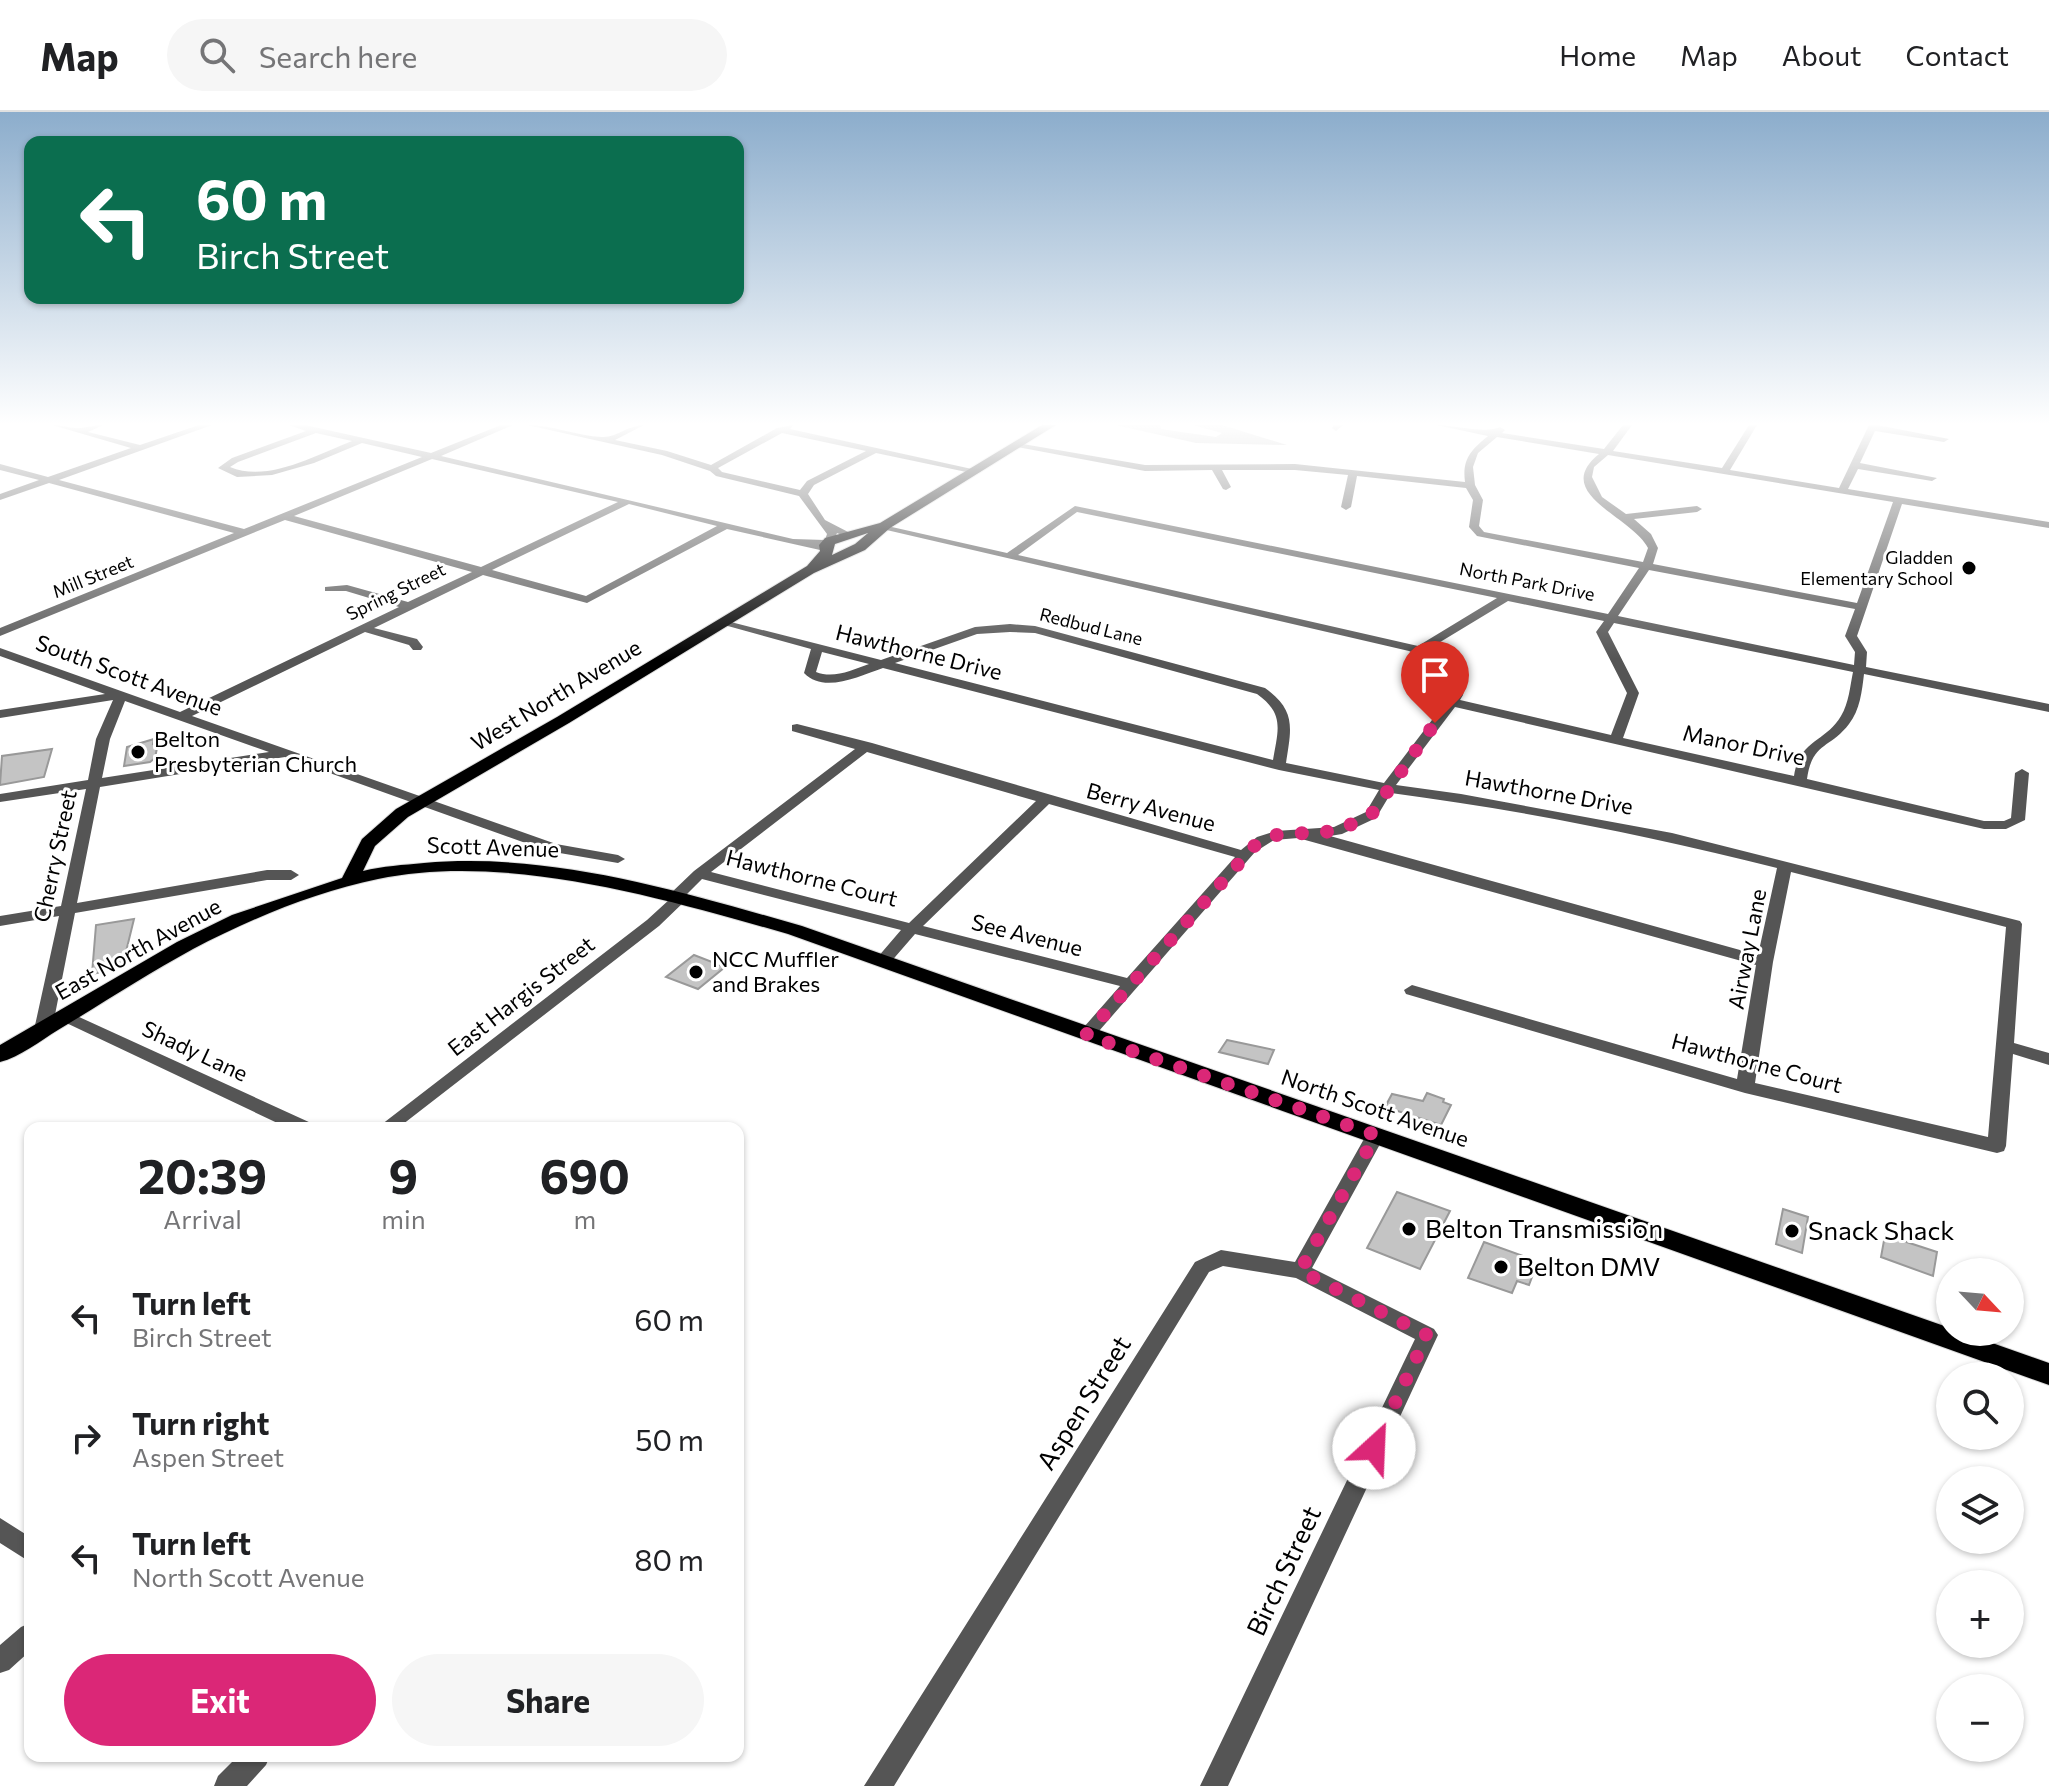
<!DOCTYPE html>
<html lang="en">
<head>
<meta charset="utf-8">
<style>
	:root { --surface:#fff; --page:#f6f6f6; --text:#202124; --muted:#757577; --line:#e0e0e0; --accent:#db2777 }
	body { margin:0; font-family:Commissioner,sans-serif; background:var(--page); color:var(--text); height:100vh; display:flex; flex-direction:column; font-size:30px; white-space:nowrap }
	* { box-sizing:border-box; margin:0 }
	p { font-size:26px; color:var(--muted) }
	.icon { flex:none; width:44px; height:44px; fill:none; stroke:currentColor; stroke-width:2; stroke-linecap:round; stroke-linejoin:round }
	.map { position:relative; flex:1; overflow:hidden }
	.sheet { position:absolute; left:24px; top:1010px; width:720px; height:640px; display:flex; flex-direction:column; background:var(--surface); border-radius:16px; box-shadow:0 2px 6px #0004 }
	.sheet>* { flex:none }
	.banner { position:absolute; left:24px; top:24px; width:720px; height:168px; border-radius:16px; box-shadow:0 2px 6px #0004; background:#0b6e4f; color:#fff; overflow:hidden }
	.needle { width:52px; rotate:116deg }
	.fabs { position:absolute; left:1936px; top:1146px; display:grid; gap:16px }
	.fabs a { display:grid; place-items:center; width:88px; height:88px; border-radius:50%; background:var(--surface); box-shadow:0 2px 6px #0004; font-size:40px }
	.pin { position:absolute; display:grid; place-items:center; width:68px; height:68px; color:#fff; margin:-82px -34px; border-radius:50% 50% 50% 0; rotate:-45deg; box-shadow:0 0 8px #0007 }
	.pin .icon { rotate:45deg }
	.me { position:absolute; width:88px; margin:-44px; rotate:25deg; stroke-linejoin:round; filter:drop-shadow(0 0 6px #0008) }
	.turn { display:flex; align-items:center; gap:28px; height:168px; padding:0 40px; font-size:36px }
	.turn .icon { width:104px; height:104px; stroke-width:2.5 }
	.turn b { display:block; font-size:56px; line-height:68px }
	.eta { display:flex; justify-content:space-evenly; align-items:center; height:136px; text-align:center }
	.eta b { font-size:48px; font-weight:700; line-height:56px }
	.button { display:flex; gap:16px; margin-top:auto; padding:16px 40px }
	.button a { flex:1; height:92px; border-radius:48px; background:var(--accent); color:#fff; font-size:32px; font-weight:700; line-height:92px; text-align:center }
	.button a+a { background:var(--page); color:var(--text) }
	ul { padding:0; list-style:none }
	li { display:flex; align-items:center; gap:24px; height:120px; padding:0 40px }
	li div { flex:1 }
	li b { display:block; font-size:30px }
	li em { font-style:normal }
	header { display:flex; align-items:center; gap:48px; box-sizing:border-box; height:112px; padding:0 40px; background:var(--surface); border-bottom:2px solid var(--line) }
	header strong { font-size:38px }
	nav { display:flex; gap:44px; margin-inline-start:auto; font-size:28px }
	.search { width:560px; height:72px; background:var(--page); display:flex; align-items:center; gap:20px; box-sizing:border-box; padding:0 28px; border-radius:44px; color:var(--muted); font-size:30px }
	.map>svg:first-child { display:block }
</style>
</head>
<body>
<header>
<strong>Map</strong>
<div class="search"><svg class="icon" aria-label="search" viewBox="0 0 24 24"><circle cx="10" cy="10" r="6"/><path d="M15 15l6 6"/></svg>Search here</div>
<nav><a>Home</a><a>Map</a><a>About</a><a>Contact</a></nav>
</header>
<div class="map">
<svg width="2049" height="1674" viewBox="0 0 2049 1674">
	<rect width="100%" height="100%" fill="#fff"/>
	<!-- water -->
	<path fill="#a3a3a3" d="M1115,313H1160L1161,317L1216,325L1222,321L1193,313H1222L1287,333L1196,331Z"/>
	<!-- building -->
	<path fill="#c4c4c4" stroke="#999" stroke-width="2" d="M154,627L153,632L158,631L155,646L150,650L124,654L127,635Z
		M52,637L44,665L0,673L2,644Z
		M134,807L122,856L92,862L96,813Z
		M694,843L725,855L698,877L666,865Z
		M1227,928L1274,938L1268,952L1219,940Z
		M1427,981L1444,987L1443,990L1451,993L1441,1013L1385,995L1392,982L1423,989Z
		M1397,1080L1450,1099L1420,1157L1367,1136Z
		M1783,1097L1808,1105L1802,1141L1776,1132Z
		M1885,1123L1937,1140L1933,1164L1881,1145Z
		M1484,1130L1526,1145L1523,1152L1535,1157L1529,1173L1517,1169L1512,1181L1468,1166Z"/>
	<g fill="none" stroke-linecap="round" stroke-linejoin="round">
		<defs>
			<path id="major" d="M1042,313H1056L890,416L865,438L814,461L569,611L408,705L375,734L363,759C383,754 403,753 424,751C552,740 679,779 802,814L1950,1216V1220H1961L2049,1251V1273L788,822C665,787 507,740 378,767C315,780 250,807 193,837C147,862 103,891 58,918C40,929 20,945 0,950V933L177,830L232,803L342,766L362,727L396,697L557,605L807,454L820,439L819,433L825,426L880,411ZM868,421L855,432L832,443L835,432Z"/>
		</defs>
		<!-- major casing -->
		<use href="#major" stroke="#dbdbdb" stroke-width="2"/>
		<!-- minor -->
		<path fill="#555" fill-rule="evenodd" d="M52,313C61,313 73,317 81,316C89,315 95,313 103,313L88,320L140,333L199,313H212L59,368L244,417L422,345L362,331L314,351L272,363L237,365L218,356L232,346L306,319L289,313H305L431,341L501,313H513L441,344L793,427L825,428L827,422L799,384L716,364L710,359L662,343L527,313C553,313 577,324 602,325C616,326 628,313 644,313L615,328L667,339L711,353L777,316L793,313L790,317L981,359L976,362L876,341L814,373L808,382L825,408L852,422L847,425L837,421L832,433L822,434L829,436V440L727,417L587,491L483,463L374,516L417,527L423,535L421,538H413L409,533L365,520L192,604L556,732L618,743L625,747L618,751L548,739L285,645L100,675L77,791L267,758H291L299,763L291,768H267L75,801L52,918L43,923L34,918L59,804L0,814V804L61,794L86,677L0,690V682L88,668L96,627L113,588L0,606V598L105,582L0,544V536L180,600L399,495L346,479H325V475L347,473L408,490L472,460L285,408L0,524V516L234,421L49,371L0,388V382L39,368L0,358V352L48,365L131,336ZM316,321L352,329C316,343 268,371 230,355L238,350ZM782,321L866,339L807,369L800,378L722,360L718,356ZM432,347L618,390L481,455L294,404ZM629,392L717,414L586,484L492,458ZM125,589L269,640L102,666L110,627Z
			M1334,313H1343L1336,319L1332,316Z
			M1436,313C1453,313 1487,322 1500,315L1505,318L1502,321L1604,337L1623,313H1632L1613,339L1722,356L1749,313H1757L1730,358L1839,376L1869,313H1877L1949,327L1944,330L1875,319L1860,351L1937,366L1932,369L1858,357L1848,377L2049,410V416L1902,392L1857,524L1867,540L1866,555L2049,592V600L1864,562C1862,579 1860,598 1849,612C1830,637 1812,630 1807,667L1984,709H2004L2011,706L2015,661L2022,657L2029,661L2025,708L2006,717H1984L1455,595L1396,673L1461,682L1672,721L2020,809L2022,812L2014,931L2049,941V953L2013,942L2006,1034L2004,1039L1997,1041L1745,981L1406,882L1404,878L1412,873L1737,967L1756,853L1298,726L1274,728L1255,740L1092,927L1086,929L1077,923L1120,874L915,822L889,852H877L875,849L877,846L901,818L702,767L687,782L689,785L686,788L659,814L398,1016H377L647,808L670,787L668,784L671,781L694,759L855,637L792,619V613L797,612L872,631L1241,738L1257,725L1276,719L1334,715L1366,700L1379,678L1279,658L883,556C859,564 824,582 804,561L811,537L717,511L723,508L881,548L975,515L1010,512L1035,514L1265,576C1297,599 1291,617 1286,651L1384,671L1451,583L1453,569L1441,554L1409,539L878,416L883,413L1007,441L1075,394L1608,502L1639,456L1477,424L1469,415L1473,388L1466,376L1357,364L1351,395L1346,398L1341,395L1348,363L1295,358H1222L1231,375L1226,378L1223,377L1212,358L1145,359L1012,334L1017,331L1145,353L1295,352L1465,370C1462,347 1471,338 1488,324ZM1497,325L1599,342C1550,382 1632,404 1648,436L1643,450L1484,420L1479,414L1483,388L1475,373L1473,355L1478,341ZM1608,343L1893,390L1857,491L1653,452L1658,436L1651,422L1634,407L1697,400L1702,397L1697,394L1626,402L1602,385L1592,365L1594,355ZM1077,400L1497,486L1418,534L1018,443ZM1649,458L1855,497L1845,524L1855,540L1854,553L1618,504ZM1508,489L1604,509L1596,520L1627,581L1611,623L1460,588L1463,583L1465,569L1449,548L1427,538ZM1614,511L1853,560C1850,574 1849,591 1841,604C1826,630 1799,628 1794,664L1623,626L1639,581L1608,520ZM1010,520L1035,521L1257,582C1285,602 1278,618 1273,648L895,551L977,522ZM822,540L869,552C852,558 834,567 816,560ZM867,640L1036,689L909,811L711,760ZM1391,681C1521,698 1650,724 1777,756L1758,843L1330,724L1342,722L1376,706ZM1049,692L1235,745L1127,866L923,814ZM1791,760L2006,815L1988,1025L1755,971L1773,850Z
			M66,899L311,1011L313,1016H288L60,908L58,904L60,900Z
			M1376,1017L1383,1018L1385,1023L1312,1156L1434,1217L1438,1223L1228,1674H1200L1415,1227L1296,1166L1223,1154L1209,1160L894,1674H864L1195,1150L1221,1138L1295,1150L1369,1018Z
			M0,1406L30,1425V1450L0,1431Z
			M30,1511V1539L9,1558L0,1561V1533L21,1515Z
			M238,1644H270L266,1653L247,1674H214L218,1664Z"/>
		<!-- major -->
		<use href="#major" fill="#000" fill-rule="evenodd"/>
	</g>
	<!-- sky -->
	<linearGradient id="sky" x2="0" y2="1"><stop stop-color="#8cadcc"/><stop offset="0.57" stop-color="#fff"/><stop offset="1" stop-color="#fff" stop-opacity="0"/></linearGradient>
	<rect width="2049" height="547" fill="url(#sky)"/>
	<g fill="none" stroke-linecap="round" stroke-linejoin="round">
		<!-- route -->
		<path stroke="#db2777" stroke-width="14" stroke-dasharray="0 25.2" d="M1374,1336L1427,1223L1300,1159L1376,1023L1086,923L1257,731L1276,723L1337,719L1371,703L1435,611"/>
	</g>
	<!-- markers -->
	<g fill="#000" stroke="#fff" stroke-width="3">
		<circle cx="1969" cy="456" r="8"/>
		<circle cx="138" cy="640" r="8"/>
		<circle cx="696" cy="860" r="8"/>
		<circle cx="1409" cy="1117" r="8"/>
		<circle cx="1792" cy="1119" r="8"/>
		<circle cx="1501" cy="1155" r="8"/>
	</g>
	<g text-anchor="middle" stroke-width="6" stroke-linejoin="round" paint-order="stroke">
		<!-- far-poi labels -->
		<g font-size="18" fill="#000" stroke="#fff" text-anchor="end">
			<text x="1953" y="452">Gladden<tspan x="1953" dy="21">Elementary School</tspan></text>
		</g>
		<!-- far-street labels -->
		<g font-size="18" fill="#000" stroke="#fff">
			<text transform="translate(93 465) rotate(-22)" y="6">Mill Street</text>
			<text transform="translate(1527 470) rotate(11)" y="6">North Park Drive</text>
			<text transform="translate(396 480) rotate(-26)" y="6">Spring Street</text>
			<text transform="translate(1091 515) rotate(14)" y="6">Redbud Lane</text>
		</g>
		<!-- street labels -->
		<g font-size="22" fill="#000" stroke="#fff">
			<text transform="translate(919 540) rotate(14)" y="8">Hawthorne Drive</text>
			<text transform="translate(129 563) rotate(20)" y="8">South Scott Avenue</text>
			<text transform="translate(556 583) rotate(-31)" y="8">West North Avenue</text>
			<text transform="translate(1744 633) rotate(12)" y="8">Manor Drive</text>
			<text transform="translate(1549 680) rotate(10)" y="8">Hawthorne Drive</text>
			<text transform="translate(1151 695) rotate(15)" y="8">Berry Avenue</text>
			<text transform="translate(493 735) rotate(2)" y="8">Scott Avenue</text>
			<text transform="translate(55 744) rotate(-78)" y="8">Cherry Street</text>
			<text transform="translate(812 766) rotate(14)" y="8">Hawthorne Court</text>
			<text transform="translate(1027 823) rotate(14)" y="8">See Avenue</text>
			<text transform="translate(138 837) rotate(-29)" y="8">East North Avenue</text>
			<text transform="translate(1747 837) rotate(-79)" y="8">Airway Lane</text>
			<text transform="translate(521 884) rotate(-38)" y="8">East Hargis Street</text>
			<text transform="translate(195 939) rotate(25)" y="8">Shady Lane</text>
			<text transform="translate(1757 951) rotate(15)" y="8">Hawthorne Court</text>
			<text transform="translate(1375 996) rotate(19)" y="8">North Scott Avenue</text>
		</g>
		<!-- poi labels -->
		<g font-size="22" fill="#000" stroke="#fff" text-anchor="start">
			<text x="154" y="635">Belton<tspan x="154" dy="25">Presbyterian Church</tspan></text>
			<text x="712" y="855">NCC Muffler<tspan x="712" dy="25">and Brakes</tspan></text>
		</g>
		<!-- near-poi labels -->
		<g font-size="26" fill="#000" stroke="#fff" text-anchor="start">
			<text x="1425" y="1126">Belton Transmission</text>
			<text x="1808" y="1128">Snack Shack</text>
			<text x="1517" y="1164">Belton DMV</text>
		</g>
		<!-- near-street labels -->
		<g font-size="26" fill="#000" stroke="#fff">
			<text transform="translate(1084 1291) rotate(-58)" y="9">Aspen Street</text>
			<text transform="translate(1284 1459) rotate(-65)" y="9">Birch Street</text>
		</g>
	</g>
</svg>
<div class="fabs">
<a><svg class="needle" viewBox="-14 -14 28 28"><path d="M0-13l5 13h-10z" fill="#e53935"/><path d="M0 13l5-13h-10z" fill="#757577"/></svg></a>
<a><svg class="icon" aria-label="search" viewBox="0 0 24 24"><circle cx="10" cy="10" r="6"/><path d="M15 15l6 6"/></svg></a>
<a><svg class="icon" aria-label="layers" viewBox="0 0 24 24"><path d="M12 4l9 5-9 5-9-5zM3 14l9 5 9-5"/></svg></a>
<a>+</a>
<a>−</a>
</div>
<div class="pin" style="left:1435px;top:611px;background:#d93025"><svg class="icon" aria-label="arrive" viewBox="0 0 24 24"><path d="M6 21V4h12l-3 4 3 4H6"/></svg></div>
<svg class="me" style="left:1374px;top:1336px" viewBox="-20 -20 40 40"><circle r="19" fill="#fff"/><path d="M0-13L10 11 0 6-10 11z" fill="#db2777"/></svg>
<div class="banner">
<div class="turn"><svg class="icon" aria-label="left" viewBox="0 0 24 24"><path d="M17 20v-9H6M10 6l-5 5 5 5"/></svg><div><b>60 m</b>Birch Street</div></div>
</div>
<section class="sheet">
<div class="eta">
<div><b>20:39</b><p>Arrival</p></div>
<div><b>9</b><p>min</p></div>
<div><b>690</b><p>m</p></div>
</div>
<ul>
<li><svg class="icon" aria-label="left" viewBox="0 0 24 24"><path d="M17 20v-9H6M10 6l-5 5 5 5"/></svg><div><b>Turn left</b><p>Birch Street</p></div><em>60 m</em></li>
<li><svg class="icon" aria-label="right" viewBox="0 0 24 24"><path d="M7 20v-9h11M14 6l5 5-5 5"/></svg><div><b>Turn right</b><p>Aspen Street</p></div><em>50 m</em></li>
<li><svg class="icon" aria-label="left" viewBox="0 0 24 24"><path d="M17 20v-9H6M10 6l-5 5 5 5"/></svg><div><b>Turn left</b><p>North Scott Avenue</p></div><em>80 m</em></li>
</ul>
<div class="button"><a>Exit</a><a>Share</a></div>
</section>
</div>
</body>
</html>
